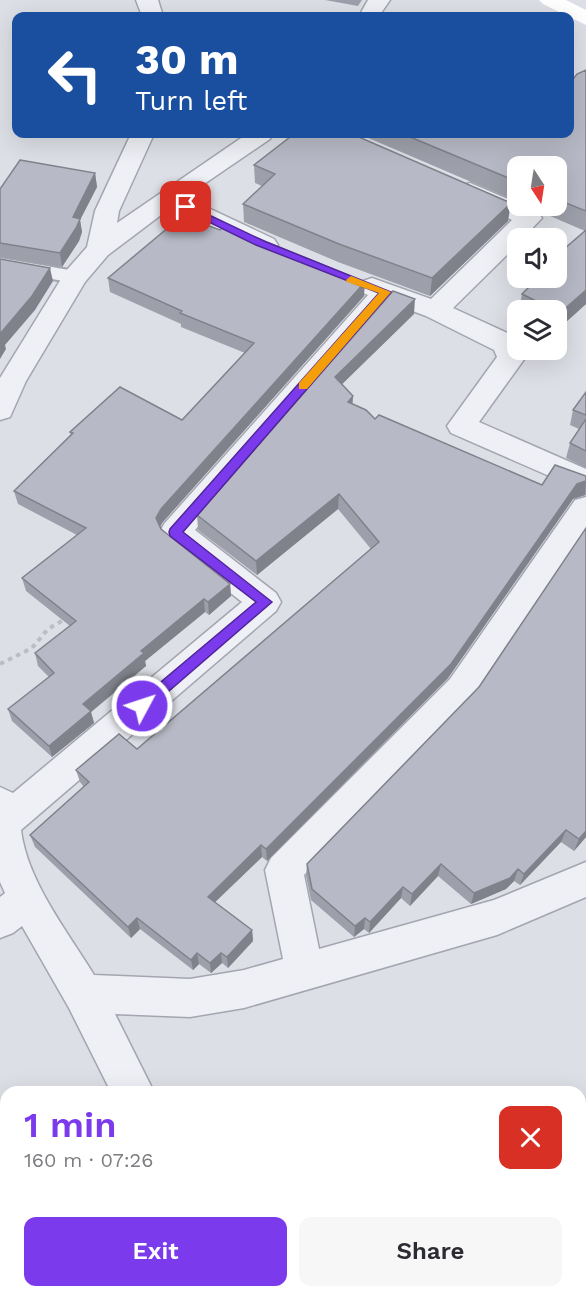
<!DOCTYPE html>
<html lang="en">
<head>
<meta charset="utf-8">
<style>
	:root { --surface:#fff; --page:#f7f7f7; --text:#2b2b33; --muted:#7c7c81; --accent:#7c3aed }
	body { margin:0; font-family:"Work Sans",sans-serif; background:var(--page); color:var(--text); height:100vh; display:flex; flex-direction:column; font-size:22px; white-space:nowrap }
	* { box-sizing:border-box; margin:0 }
	p { font-size:20px; color:var(--muted) }
	.icon { flex:none; width:33px; height:33px; fill:none; stroke:currentColor; stroke-width:2; stroke-linecap:round; stroke-linejoin:round }
	.map { position:relative; flex:1; overflow:hidden }
	.drawer { position:absolute; left:0px; top:1086px; width:586px; height:212px; display:flex; flex-direction:column; background:var(--surface); border-radius:18px 18px 0 0; box-shadow:0 6px 24px #0002 }
	.drawer>* { flex:none }
	.hud { position:absolute; left:12px; top:12px; width:562px; height:126px; border-radius:12px; box-shadow:0 6px 24px #0002; background:#1a4fa0; color:#fff; overflow:hidden }
	.needle { width:39px; rotate:168deg }
	.buttons { position:absolute; left:507px; top:156px; display:grid; gap:12px }
	.buttons a { display:grid; place-items:center; width:60px; height:60px; border-radius:12px; background:var(--surface); box-shadow:0 6px 24px #0002; font-size:30px }
	.pin { position:absolute; display:grid; place-items:center; width:51px; height:51px; color:#fff; margin:-26px; border-radius:12px; box-shadow:0 3px 9px #0006 }
	.me { position:absolute; width:66px; margin:-33px; rotate:50deg; stroke-linejoin:round; filter:drop-shadow(0 0 4px #0008) }
	.turn { display:flex; align-items:center; gap:21px; height:126px; padding:0 24px; font-size:27px }
	.turn .icon { width:78px; height:78px; stroke-width:2.5 }
	.turn b { display:block; font-size:42px; line-height:51px }
	.round { display:grid; place-items:center; flex:none; width:63px; height:63px; border-radius:12px; background:var(--page) }
	.summary { display:flex; align-items:center; justify-content:space-between; height:102px; padding:0 24px }
	h1 { font-size:36px; font-weight:600; line-height:45px; color:var(--accent) }
	.cta { display:flex; gap:12px; margin-top:auto; padding:12px 24px }
	.cta a { flex:1; height:69px; border-radius:12px; background:var(--accent); color:#fff; font-size:24px; font-weight:600; line-height:69px; text-align:center }
	.cta a+a { background:var(--page); color:var(--text) }
	.map>svg:first-child { display:block }
</style>
</head>
<body>
<div class="map">
<svg width="586" height="1297" viewBox="0 0 586 1297">
	<rect width="100%" height="100%" fill="#dddfe6"/>
	<g fill="none" stroke-linecap="round" stroke-linejoin="round">
		<defs>
			<path id="service" d="M0,258L75,271L81,273L84,277L81,281L75,283L0,270Z"/>
			<path id="minor" d="M136,0H158L163,16H142Z
				M368,0H390L379,16H359Z
				M131,134H154L119,211L117,223L247,134H273L270,139L185,197L274,239L278,245L274,251L265,253L256,251L169,209L108,255L85,282L26,381L10,417L0,420V378L66,271L87,247L95,211Z
				M470,183L538,212L542,218L523,238H518V244L453,308L516,337L518,350H522L525,358L479,422L586,469V492L451,433L447,426L497,357L494,350L426,316L391,303L195,530L276,593L281,602L276,611L21,830C27,881 68,932 94,975L190,979L244,970L283,959L265,870L271,858L450,679L575,500L586,497V532L474,699L304,875L319,949L494,900L586,862V897L497,935L244,1008L190,1017L115,1014L154,1092H111L69,1008L22,926L13,933L0,938V897L5,893L0,882V787L13,793L242,602L164,540L160,532L164,524L368,295L363,293L359,287L363,281L372,278L431,299L512,220L461,196L458,191L461,186Z
				M215,1292H260L262,1297H217Z"/>
		</defs>
		<!-- service casing -->
		<use href="#service" stroke="#a3a5b0" stroke-width="4"/>
		<!-- minor casing -->
		<use href="#minor" stroke="#a3a5b0" stroke-width="3"/>
		<!-- path -->
		<path stroke="#bbbdc5" stroke-width="4" stroke-dasharray="4.5 4.5" stroke-linecap="butt" d="M0,664L32,648L48,629L65,619"/>
		<!-- service -->
		<use href="#service" fill="#eff0f5" fill-rule="evenodd"/>
		<!-- minor -->
		<use href="#minor" fill="#eff0f5" fill-rule="evenodd"/>
		<!-- secondary -->
		<path fill="#fff" fill-rule="evenodd" d="M539,0H566L586,10V25L543,4Z"/>
	</g>
	<!-- wall -->
	<path fill="#9da0aa" d="M325,0H362L358,6Z
		M586,70V304L556,331V310H519L522,294L528,288L529,280L585,231L527,206H556V166H518V202L359,134H570Z
		M254,165L508,221L430,296L338,262L244,222L243,204L262,186L255,183Z
		M95,173L97,187L80,220L82,232L79,241L62,267L0,257V189Z
		M108,278L364,296L162,523L160,527L161,529L230,584L231,596L209,615L205,612L145,661L146,666L91,712L94,723L52,757L12,721L8,709L49,677L38,666L35,653L70,626L26,591L22,578L77,535L18,504L14,491L71,436L70,432L182,420L245,353L181,327V324L110,292Z
		M414,314L342,384L353,396L352,404L375,419L542,485L586,476V495L573,499L448,678L267,861L262,857L215,902L252,930L253,941L228,968L222,963L211,973L199,964L193,970L140,929L131,938L35,847L30,835L84,787L80,782L76,770L137,749L371,549L338,509L257,575L198,530L197,515Z
		M586,392V468L566,458L570,443L579,429L570,425L573,410Z
		M586,528V837L574,851L561,842L520,885L514,881L506,889L471,904L438,876L410,906L401,898L369,933L364,929L354,937L311,900L306,876L307,864L479,687Z"/>
	<!-- shaded-wall -->
	<path fill="#80828b" d="M95,173L97,187L80,220L82,232L79,241L62,267L60,253L73,217Z
		M511,203L508,221L430,296L432,278Z
		M50,268L53,281L35,310L5,345L6,349L0,359V334Z
		M365,282L364,296L162,523L158,531L156,518L161,509Z
		M586,290V304L556,331L560,313Z
		M415,299L414,314L334,392L335,377Z
		M353,396L352,411L348,402Z
		M586,481L585,495L573,499L448,678L267,861L266,849L577,484Z
		M339,494L338,509L257,575L256,561Z
		M230,584L231,596L209,615L208,602Z
		M204,599L205,612L145,661L146,666L91,712L94,723L52,757L49,746L83,704L141,651Z
		M566,830L561,842L520,885L524,874Z
		M586,831V837L574,851L579,839Z
		M261,845L262,857L209,908L208,897Z
		M441,864L438,876L410,906L412,894Z
		M518,869L514,881L506,889L471,904L474,893Z
		M403,887L401,898L369,933L370,922Z
		M137,918L140,929L131,938L128,927Z
		M365,918L364,929L354,937L355,926Z
		M252,930L253,941L228,968L227,957Z
		M197,953L199,964L193,970L191,960Z
		M221,953L222,963L211,973L210,963Z
		M91,1292H103L94,1297H82Z"/>
	<!-- building -->
	<path fill="#b7bac6" stroke="#80828b" stroke-width="1.5" d="M586,70V211L556,199V166H518V182L403,134H570V83L577,74Z
		M294,134H352L511,203L432,278L339,244L243,204L275,174L254,165Z
		M20,160L95,173L73,217L80,219L76,228L60,253L0,243V189Z
		M182,216L220,230L225,225L365,282L161,509L156,518L161,529L230,584L208,602L204,599L141,651L144,653L83,704L91,711L49,746L8,709L54,673L35,653L76,621L22,578L86,528L14,491L73,433L70,432L120,387L182,420L254,343L180,313L182,311L108,278Z
		M586,230V290L560,313L522,294L534,282L529,280L532,278H556V256Z
		M0,259L50,268L32,296L0,334Z
		M393,291L415,299L335,377L353,396L348,402L366,410L375,419L379,415L542,485L555,465L586,476V481L577,484L451,664L266,849L261,845L208,897L252,930L227,957L221,953L210,963L197,953L191,960L137,918L128,927L30,835L89,782L76,770L119,734L137,749L379,542L339,494L256,561L197,515Z
		M586,392V415L573,410Z
		M586,419V451L570,443Z
		M586,528V831L579,839L566,830L524,874L518,869L510,878L474,893L441,864L412,894L403,887L370,922L365,918L355,926L312,889L307,864L479,687Z
		M6,1236V1292H91L82,1297H0V1239Z
		M580,1257L583,1260L586,1257V1297H532L538,1292H580Z
		M381,1293L383,1297H375Z"/>
	<!-- route -->
	<path fill="#7c3aed" stroke="#51269a" stroke-width="1.5" d="M186,204L264,241L391,292L183,532L272,602L147,710H137L135,706L137,702L256,602L170,536L169,532L170,529L379,293L256,245L182,209L181,207Z"/>
	<!-- slow -->
	<path fill="#f59e0b" d="M351,276L391,292L307,389H299V383L379,293L347,282L346,280Z"/>
</svg>
<div class="buttons">
<a><svg class="needle" viewBox="-14 -14 28 28"><path d="M0-13l5 13h-10z" fill="#e53935"/><path d="M0 13l5-13h-10z" fill="#7c7c81"/></svg></a>
<a><svg class="icon" aria-label="sound" viewBox="0 0 24 24"><path d="M4 9h4l5-4v14l-5-4H4zM17 9q2 3 0 6"/></svg></a>
<a><svg class="icon" aria-label="layers" viewBox="0 0 24 24"><path d="M12 4l9 5-9 5-9-5zM3 14l9 5 9-5"/></svg></a>
</div>
<div class="pin" style="left:186px;top:207px;background:#d93025"><svg class="icon" aria-label="arrive" viewBox="0 0 24 24"><path d="M6 21V4h12l-3 4 3 4H6"/></svg></div>
<svg class="me" style="left:142px;top:706px" viewBox="-20 -20 40 40"><circle r="17" fill="#7c3aed" stroke="#fff" stroke-width="3"/><path d="M0-11L8 9 0 5-8 9z" fill="#fff"/></svg>
<div class="hud">
<div class="turn"><svg class="icon" aria-label="left" viewBox="0 0 24 24"><path d="M17 20v-9H6M10 6l-5 5 5 5"/></svg><div><b>30 m</b>Turn left</div></div>
</div>
<section class="drawer">
<div class="summary"><div><h1>1 min</h1><p>160 m · 07:26</p></div><a class="round" style="background:#d93025;color:#fff"><svg class="icon" aria-label="close" viewBox="0 0 24 24"><path d="M6 6l12 12M18 6L6 18"/></svg></a></div>
<div class="cta"><a>Exit</a><a>Share</a></div>
</section>
</div>
</body>
</html>
